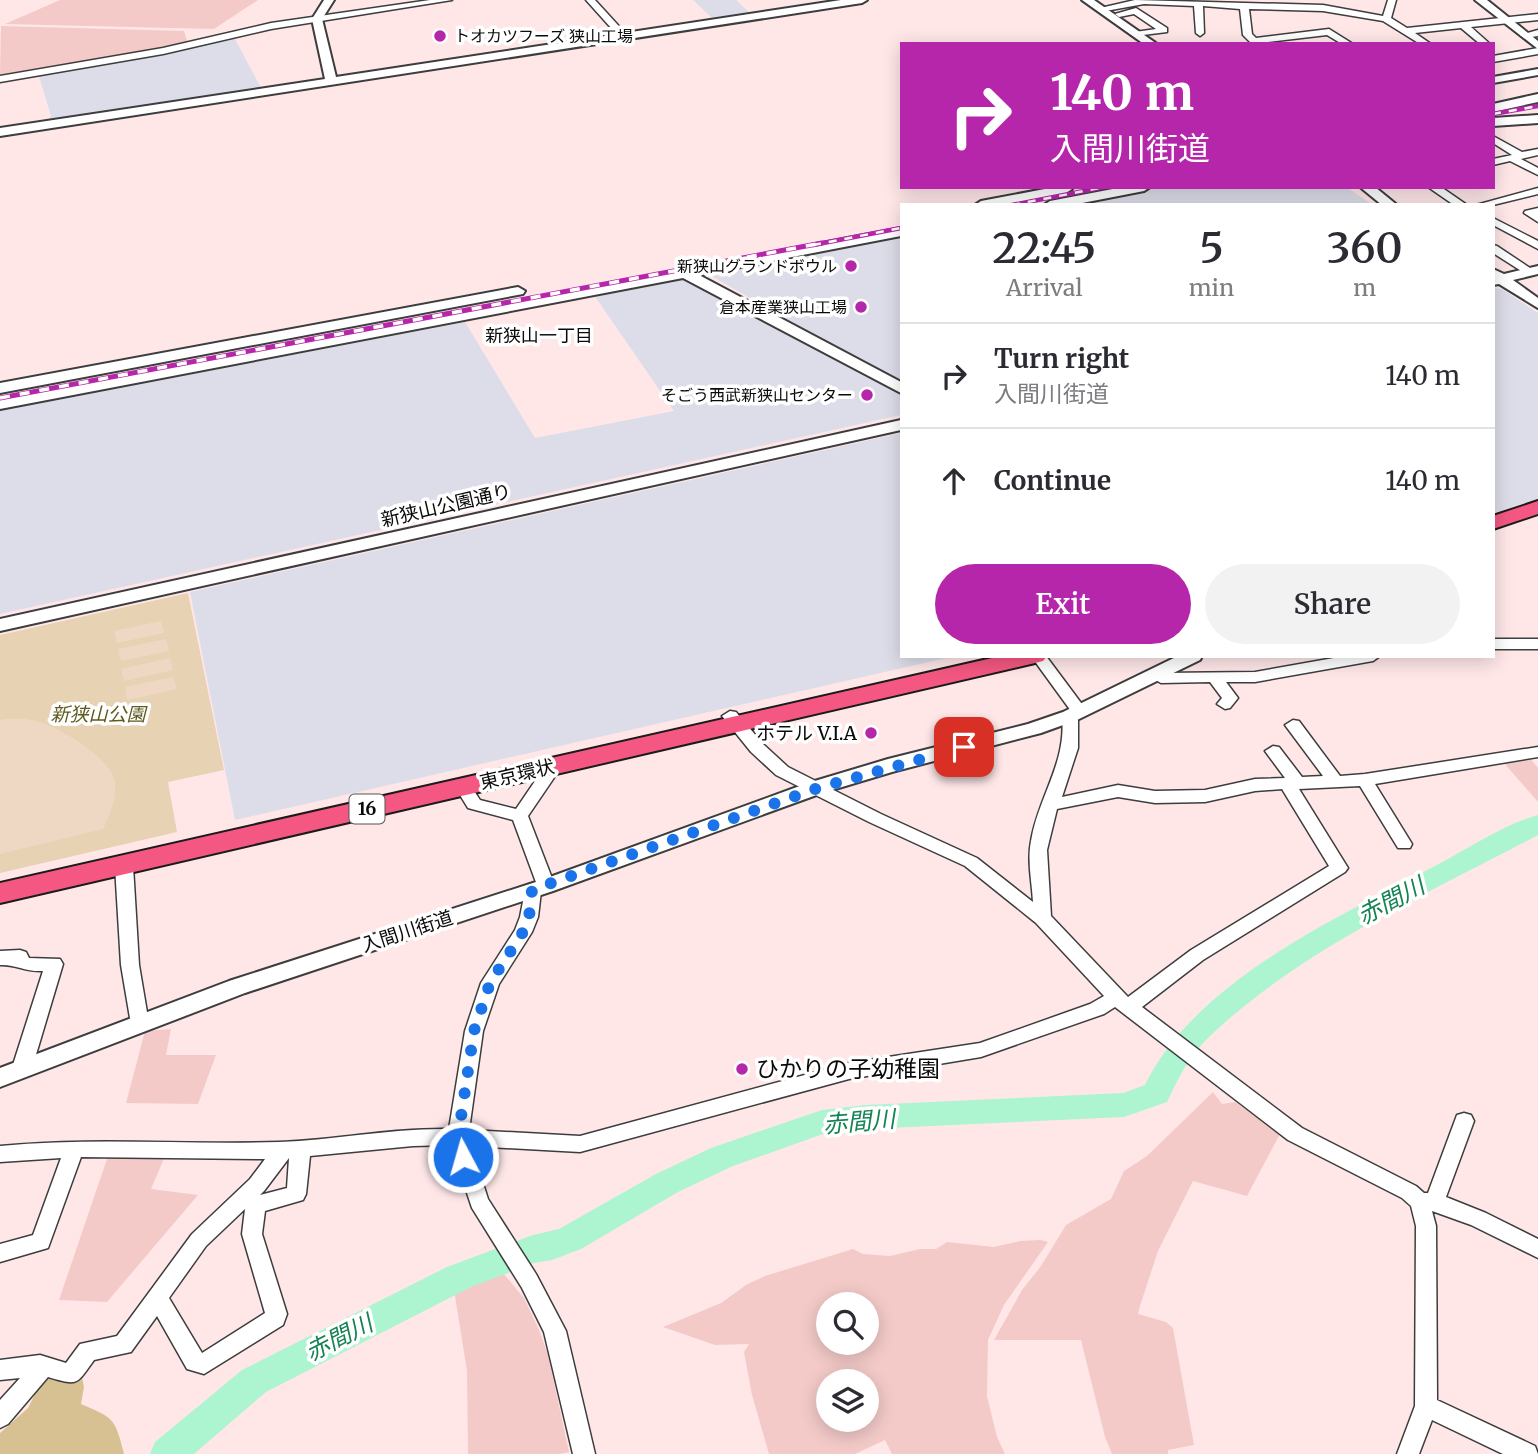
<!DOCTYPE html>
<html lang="en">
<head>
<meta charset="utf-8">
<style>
	:root { --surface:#fff; --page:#f2f2f3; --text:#2b2b33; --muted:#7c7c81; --line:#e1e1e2; --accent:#b626aa }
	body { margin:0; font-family:Merriweather,"Noto Sans JP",serif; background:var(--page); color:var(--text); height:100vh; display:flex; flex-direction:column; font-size:26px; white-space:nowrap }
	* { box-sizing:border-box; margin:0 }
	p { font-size:23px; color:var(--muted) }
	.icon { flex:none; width:38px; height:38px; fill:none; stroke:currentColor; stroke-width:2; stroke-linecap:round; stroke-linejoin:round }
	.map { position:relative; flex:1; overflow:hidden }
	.sheet { position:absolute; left:900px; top:203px; width:595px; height:455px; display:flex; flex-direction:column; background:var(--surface); border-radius:0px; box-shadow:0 4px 18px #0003 }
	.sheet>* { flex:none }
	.hud { position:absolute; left:900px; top:42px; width:595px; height:147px; border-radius:0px; box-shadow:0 4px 18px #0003; background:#b626aa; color:#fff; overflow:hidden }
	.tools { position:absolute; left:816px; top:1292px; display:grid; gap:14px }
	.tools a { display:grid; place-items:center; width:63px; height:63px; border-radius:50%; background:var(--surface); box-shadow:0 4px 18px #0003; font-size:35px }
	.pin { position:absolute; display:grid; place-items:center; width:60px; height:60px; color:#fff; margin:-30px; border-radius:14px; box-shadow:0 4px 10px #0006 }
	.me { position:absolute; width:77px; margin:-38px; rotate:354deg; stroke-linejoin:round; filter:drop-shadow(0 0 5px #0008) }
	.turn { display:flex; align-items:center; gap:24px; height:147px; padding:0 35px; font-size:32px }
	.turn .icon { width:91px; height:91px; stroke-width:2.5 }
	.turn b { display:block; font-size:49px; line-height:60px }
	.eta { display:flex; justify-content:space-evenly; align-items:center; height:119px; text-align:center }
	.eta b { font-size:42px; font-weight:600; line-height:49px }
	.cta { display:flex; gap:14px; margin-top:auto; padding:14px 35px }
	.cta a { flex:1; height:80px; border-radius:42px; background:var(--accent); color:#fff; font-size:28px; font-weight:600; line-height:80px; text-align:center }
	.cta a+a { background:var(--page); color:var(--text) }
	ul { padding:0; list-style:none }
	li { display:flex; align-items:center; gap:21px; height:105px; padding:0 35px; border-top:2px solid var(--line) }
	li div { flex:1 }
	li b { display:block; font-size:26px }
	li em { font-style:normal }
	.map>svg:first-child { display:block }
</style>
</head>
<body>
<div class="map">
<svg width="1538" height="1454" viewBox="0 0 1538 1454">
	<rect width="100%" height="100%" fill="#ffe7e8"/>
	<!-- industrial -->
	<path fill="#dddde9" d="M693,0H736L750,13L713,19Z
		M233,35L261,88L48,120L51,116L38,73Z
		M1160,187H1346L1373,205H1066Z
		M901,236V384L706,273Z
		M687,277L901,395V415L0,614V410L465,322L535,438L674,411L594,295Z
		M1493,288L1502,289L1538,313V499L1493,513Z
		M901,433V656H955L235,820L190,592Z"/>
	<!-- farmland -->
	<path fill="#f3cac8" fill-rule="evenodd" d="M60,0H258L214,29L5,24Z
		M1,26L184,31L188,44L0,78Z
		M1529,757L1538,768V802L1503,762Z
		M171,1029L166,1055H216L198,1104L126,1103L145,1031Z
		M1213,1092L1222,1104L1235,1102L1280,1134L1247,1196L1193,1181L1158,1251L1140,1306L1138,1314L1166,1322L1173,1328L1194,1445L1168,1450V1454H1112L1105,1437L1081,1340H994L1022,1290L1041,1266L1066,1225L1111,1199L1124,1171L1147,1156Z
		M108,1156H165L151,1189L198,1195L107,1302L59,1300Z
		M1041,1240L1048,1242L1004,1305L988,1340L987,1396L997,1437L1005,1454H892L885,1440L855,1454H769L752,1395L744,1352L749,1344L715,1345L663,1327L721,1303L746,1285L765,1276L853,1249L863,1254L890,1256L920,1249H936L947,1242L994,1247L1020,1241ZM828,1304H866V1342H828ZM828,1381H866V1419H828Z
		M503,1273L524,1298L539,1330L548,1355L569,1452L560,1454H468L467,1371L454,1290Z"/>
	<!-- green -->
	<path fill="#e7d2b3" d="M188,593L224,770L168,782L177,832L0,873V635Z"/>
	<!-- forest -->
	<path fill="#d7c192" d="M58,1372L81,1373L84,1387L81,1404C114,1418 115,1418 124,1454H0V1433L28,1408L39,1386Z"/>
	<!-- pitch -->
	<path fill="#eed8c4" d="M161,621L164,633L117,643L114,631Z
		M166,639L169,651L121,661L118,649Z
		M170,658L173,670L124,681L121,669Z
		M173,677L177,689L127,700L125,687Z
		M4,719C13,719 22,718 31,720C55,724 110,756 115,782C117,798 110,815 103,829L0,854V720Z"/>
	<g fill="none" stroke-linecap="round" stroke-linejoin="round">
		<!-- river -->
		<path fill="#adf4d1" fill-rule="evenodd" d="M1538,815V835C1427,894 1293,953 1203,1043C1187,1060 1177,1081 1167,1102L1124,1117L866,1129L823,1134L733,1166L678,1192L581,1249L552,1260L534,1263L471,1287L266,1392L194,1454H150L155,1442L242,1370L447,1267L533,1235L559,1229L656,1174L711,1148L822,1110L866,1105L1123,1093L1145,1085C1195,982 1336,918 1433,867C1467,850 1502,825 1538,815Z"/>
		<defs>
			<path id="minor" d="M430,0H452L271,29L163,54L0,82V76L163,48L271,23Z
				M586,0H595L627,35V39H621Z
				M1135,0L1323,5L1383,16L1388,0H1396L1391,18L1407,28L1538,14V20L1471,27L1490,44H1480L1461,28L1415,33L1431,44H1420L1383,21L1323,11L1249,9L1252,34L1256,38L1329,29L1353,44H1342L1327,35L1252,44L1243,35L1240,9L1203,6L1204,33L1200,36L1196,33L1194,6L1144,4L1100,12L1096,9Z
				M1136,8L1167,28V32L1135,36V32L1156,29L1134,14L1119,17L1115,14Z
				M1538,30V36L1525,38L1520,35Z
				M1538,48V54L1493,62V56Z
				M1493,136L1522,152L1538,149V155L1521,159L1538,168V175L1510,161L1493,165V159L1512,155L1493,143Z
				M1428,187H1441L1467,205H1454Z
				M1538,188V194L1493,205H1476Z
				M1538,208V222L1524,213L1525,211Z
				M1493,218L1538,241V249L1493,225Z
				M1493,245L1497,246L1536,272L1526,274L1493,253Z
				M1493,639H1538V649H1493Z
				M1031,656H1046L1087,711L1085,715L1078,716V748L1062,797L1118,785L1155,791L1205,790L1255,779L1285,778L1265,751L1273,746L1279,747L1302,777L1323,776L1285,725L1293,720L1299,721L1340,776L1365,774L1538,747V757L1375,784L1412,844L1410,848H1398L1360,786L1299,789L1348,868L1345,872L1203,960L1142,1007L1302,1128L1416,1186L1424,1193H1428L1457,1115L1464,1113L1471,1115L1474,1121L1446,1197L1486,1213L1538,1239V1258L1471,1225L1432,1211L1436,1226L1437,1400L1535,1446L1538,1454H1503L1432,1420L1419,1454H1397L1415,1406L1416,1226L1411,1206L1402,1198L1288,1140L1115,1007L1104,1014L981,1057L849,1079L580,1152L471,1146L488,1199L536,1274L566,1331L595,1454H573L544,1332L522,1288L472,1208L451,1145L413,1146L310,1156L306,1194L303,1200L265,1211L262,1234L287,1314L283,1325L204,1374L187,1369L157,1316L131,1352L94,1360C76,1385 79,1386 48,1377L8,1424L0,1428V1400L20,1378L0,1380V1360L40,1355L66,1363L80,1344L117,1336L192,1234L250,1179L265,1159L81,1157L48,1248L0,1262V1244L33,1235L61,1158L0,1162V1146C93,1137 186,1145 279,1142C335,1140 392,1128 449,1129L465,1031L481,983L515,930L520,917L526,886L537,885L513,820L468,808L455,787L457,783H469L480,800L516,809L548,762H560L562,766L528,816L555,886L552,890L541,891L538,917L532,932L499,984L483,1031L469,1130L580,1136L849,1063L980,1043L1090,1004L1104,996L1036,923L965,866L869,822L776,775L751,752L722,716L730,711L736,712L763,744L788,767L881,814L977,858L1033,902C1032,882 1027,861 1031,841C1038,797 1067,763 1062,716L1064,712L1071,711ZM1282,789L1329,866L1191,950L1128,997L1051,916L1047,850L1057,809L1118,797L1155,803L1205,802L1255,791ZM289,1158L287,1188L260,1195L264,1191ZM245,1209L242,1234L265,1313L202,1353L169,1298L206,1246Z
				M1345,656H1380L1373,661L1255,682H1226L1238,698L1230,708L1225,709L1217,704L1222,698L1210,682L1161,683L1145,674L1153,669L1163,673L1255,672Z
				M124,860L130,862L133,866L139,965L149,1024L147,1029L140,1031L133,1029L131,1024L121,965L115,866L118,862Z
				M20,950L26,952L29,958L60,959L63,964L32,1068L29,1073L22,1076L15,1073L12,1068L43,971C25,972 15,964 0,965V951Z"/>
			<path id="tertiary" d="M324,0H334L322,19L336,77L841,0H867L862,3L0,136V128L325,79L312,19Z
				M1082,0H1094L1157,44H1144Z
				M1475,0H1487L1538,41V49Z
				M1538,69V75L1493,83V77Z
				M1538,94V102L1493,112V104Z
				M1538,115V123L1493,126V118Z
				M1055,187L1072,189L1066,193L1003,205H975L981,201Z
				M1123,187H1150L1144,191L1072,205H1044L1050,201Z
				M1360,187H1375L1397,205H1382Z
				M901,228V236L699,275L901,382V393L683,278L0,409V399Z
				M1538,266V274L1513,280L1538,298V308L1499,284L1493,285V269L1504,274Z
				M518,287L525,291L523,294L0,393V383Z
				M901,420V430L0,631V619Z
				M1178,656H1202L1200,660L1077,720L1041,733L892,772L822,793L553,891L245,993L0,1087V1068L229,981L539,881L808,783L888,759L1028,724L1063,712Z"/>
			<path id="trunk" d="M1538,501V514L1493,529V516Z
				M1001,656H1047L1043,661L1035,663L0,903V883Z"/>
		</defs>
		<!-- minor casing -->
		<use href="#minor" stroke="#3d3d3d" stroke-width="3"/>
		<!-- tertiary casing -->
		<use href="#tertiary" stroke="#3d3d3d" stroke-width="4"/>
		<!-- trunk casing -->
		<use href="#trunk" stroke="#1b1b1b" stroke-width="4"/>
		<!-- minor -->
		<use href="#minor" fill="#fff" fill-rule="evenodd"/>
		<!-- tertiary -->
		<use href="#tertiary" fill="#fff" fill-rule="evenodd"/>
		<!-- trunk -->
		<use href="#trunk" fill="#f45882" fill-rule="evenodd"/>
		<defs>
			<path id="rail-far1" d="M1493,114L1538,106
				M1012,205L1105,187
				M813,245L901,228"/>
			<path id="rail" d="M0,398L822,243"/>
		</defs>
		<!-- rail-far1 casing -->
		<use href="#rail-far1" stroke="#b626aa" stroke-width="4.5"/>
		<!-- rail casing -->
		<use href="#rail" stroke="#b626aa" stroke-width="5"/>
		<!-- rail-far1 -->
		<use href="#rail-far1" stroke="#fff" stroke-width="2.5" stroke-dasharray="8" stroke-linecap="butt"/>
		<!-- rail -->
		<use href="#rail" stroke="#fff" stroke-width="3.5" stroke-dasharray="10" stroke-linecap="butt"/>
	</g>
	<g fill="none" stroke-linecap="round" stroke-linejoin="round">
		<!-- route -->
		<path stroke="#1a73e8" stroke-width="12" stroke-dasharray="0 21.6" d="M463,1157L458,1137L474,1031L490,983L523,932L529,917L532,890L815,789L964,747"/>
	</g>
	<!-- markers -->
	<g fill="#b626aa" stroke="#fff" stroke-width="2.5">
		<circle cx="440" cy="36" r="7"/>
		<circle cx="851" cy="266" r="7"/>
		<circle cx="861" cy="307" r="7"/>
		<circle cx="867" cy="395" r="7"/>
		<circle cx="871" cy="733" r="7"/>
		<circle cx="742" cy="1069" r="7"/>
	</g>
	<g text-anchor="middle" stroke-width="7" stroke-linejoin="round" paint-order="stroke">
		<!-- far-poi labels -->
		<g font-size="16" fill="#0a0a0a" stroke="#fff" text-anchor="end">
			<text x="454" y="42" text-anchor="start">トオカツフーズ 狭山工場</text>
			<text x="837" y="272">新狭山グランドボウル</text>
			<text x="847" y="313">倉本産業狭山工場</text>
			<text x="853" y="401">そごう西武新狭山センター</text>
		</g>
		<!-- far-neighbourhood labels -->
		<g font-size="18" fill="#0a0a0a" stroke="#fff">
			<text x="539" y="342">新狭山一丁目</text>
		</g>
		<!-- shield labels -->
		<rect fill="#fff" stroke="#545454" stroke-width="2" x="349.5" y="794.5" width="35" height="29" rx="5"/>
		<g font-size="18" font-weight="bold" fill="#0a0a0a">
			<text x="367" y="815">16</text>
		</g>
		<!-- street labels -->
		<g font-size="19" fill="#0a0a0a" stroke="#fff">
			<text transform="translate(446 505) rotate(-13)" y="7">新狭山公園通り</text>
			<text transform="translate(517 774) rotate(-13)" y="7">東京環状</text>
			<text transform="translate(407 931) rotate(-18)" y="7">入間川街道</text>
		</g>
		<!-- park labels -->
		<g font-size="19" font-style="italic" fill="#5f5a1d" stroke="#fff">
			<text x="98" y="721">新狭山公園</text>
		</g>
		<!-- poi labels -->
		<g font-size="19" fill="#0a0a0a" stroke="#fff" text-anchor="end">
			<text x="857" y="740">ホテル V.I.A</text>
		</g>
		<!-- near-poi labels -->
		<g font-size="23" fill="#0a0a0a" stroke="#fff" text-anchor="start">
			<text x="756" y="1077">ひかりの子幼稚園</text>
		</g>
		<!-- near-water labels -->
		<g font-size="24" font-style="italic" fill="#168354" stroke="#fff">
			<text transform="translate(1391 901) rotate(-28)" y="8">赤間川</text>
			<text transform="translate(859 1122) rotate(-5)" y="8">赤間川</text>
			<text transform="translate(339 1338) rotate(-27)" y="8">赤間川</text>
		</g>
	</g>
</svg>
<div class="tools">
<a><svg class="icon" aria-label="search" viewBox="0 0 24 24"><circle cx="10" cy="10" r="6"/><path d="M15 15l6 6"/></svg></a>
<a><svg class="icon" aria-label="layers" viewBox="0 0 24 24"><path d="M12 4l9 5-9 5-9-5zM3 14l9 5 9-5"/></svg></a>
</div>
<div class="pin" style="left:964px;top:747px;background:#d93025"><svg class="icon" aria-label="arrive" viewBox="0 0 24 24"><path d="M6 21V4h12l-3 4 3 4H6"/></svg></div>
<svg class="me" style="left:463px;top:1157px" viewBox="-20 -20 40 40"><circle r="17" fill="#1a73e8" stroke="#fff" stroke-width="3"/><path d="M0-11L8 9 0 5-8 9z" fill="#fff"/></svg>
<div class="hud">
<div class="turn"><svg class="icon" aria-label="right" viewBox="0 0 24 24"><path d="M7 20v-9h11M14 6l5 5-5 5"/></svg><div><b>140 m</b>入間川街道</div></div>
</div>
<section class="sheet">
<div class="eta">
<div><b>22:45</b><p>Arrival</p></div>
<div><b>5</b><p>min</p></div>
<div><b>360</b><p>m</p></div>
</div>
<ul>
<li><svg class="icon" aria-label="right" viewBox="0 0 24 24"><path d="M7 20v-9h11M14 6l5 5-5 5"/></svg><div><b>Turn right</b><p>入間川街道</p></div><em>140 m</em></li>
<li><svg class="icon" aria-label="ahead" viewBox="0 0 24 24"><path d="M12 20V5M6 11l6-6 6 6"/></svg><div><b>Continue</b></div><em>140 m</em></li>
</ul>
<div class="cta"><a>Exit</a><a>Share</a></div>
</section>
</div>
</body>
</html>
